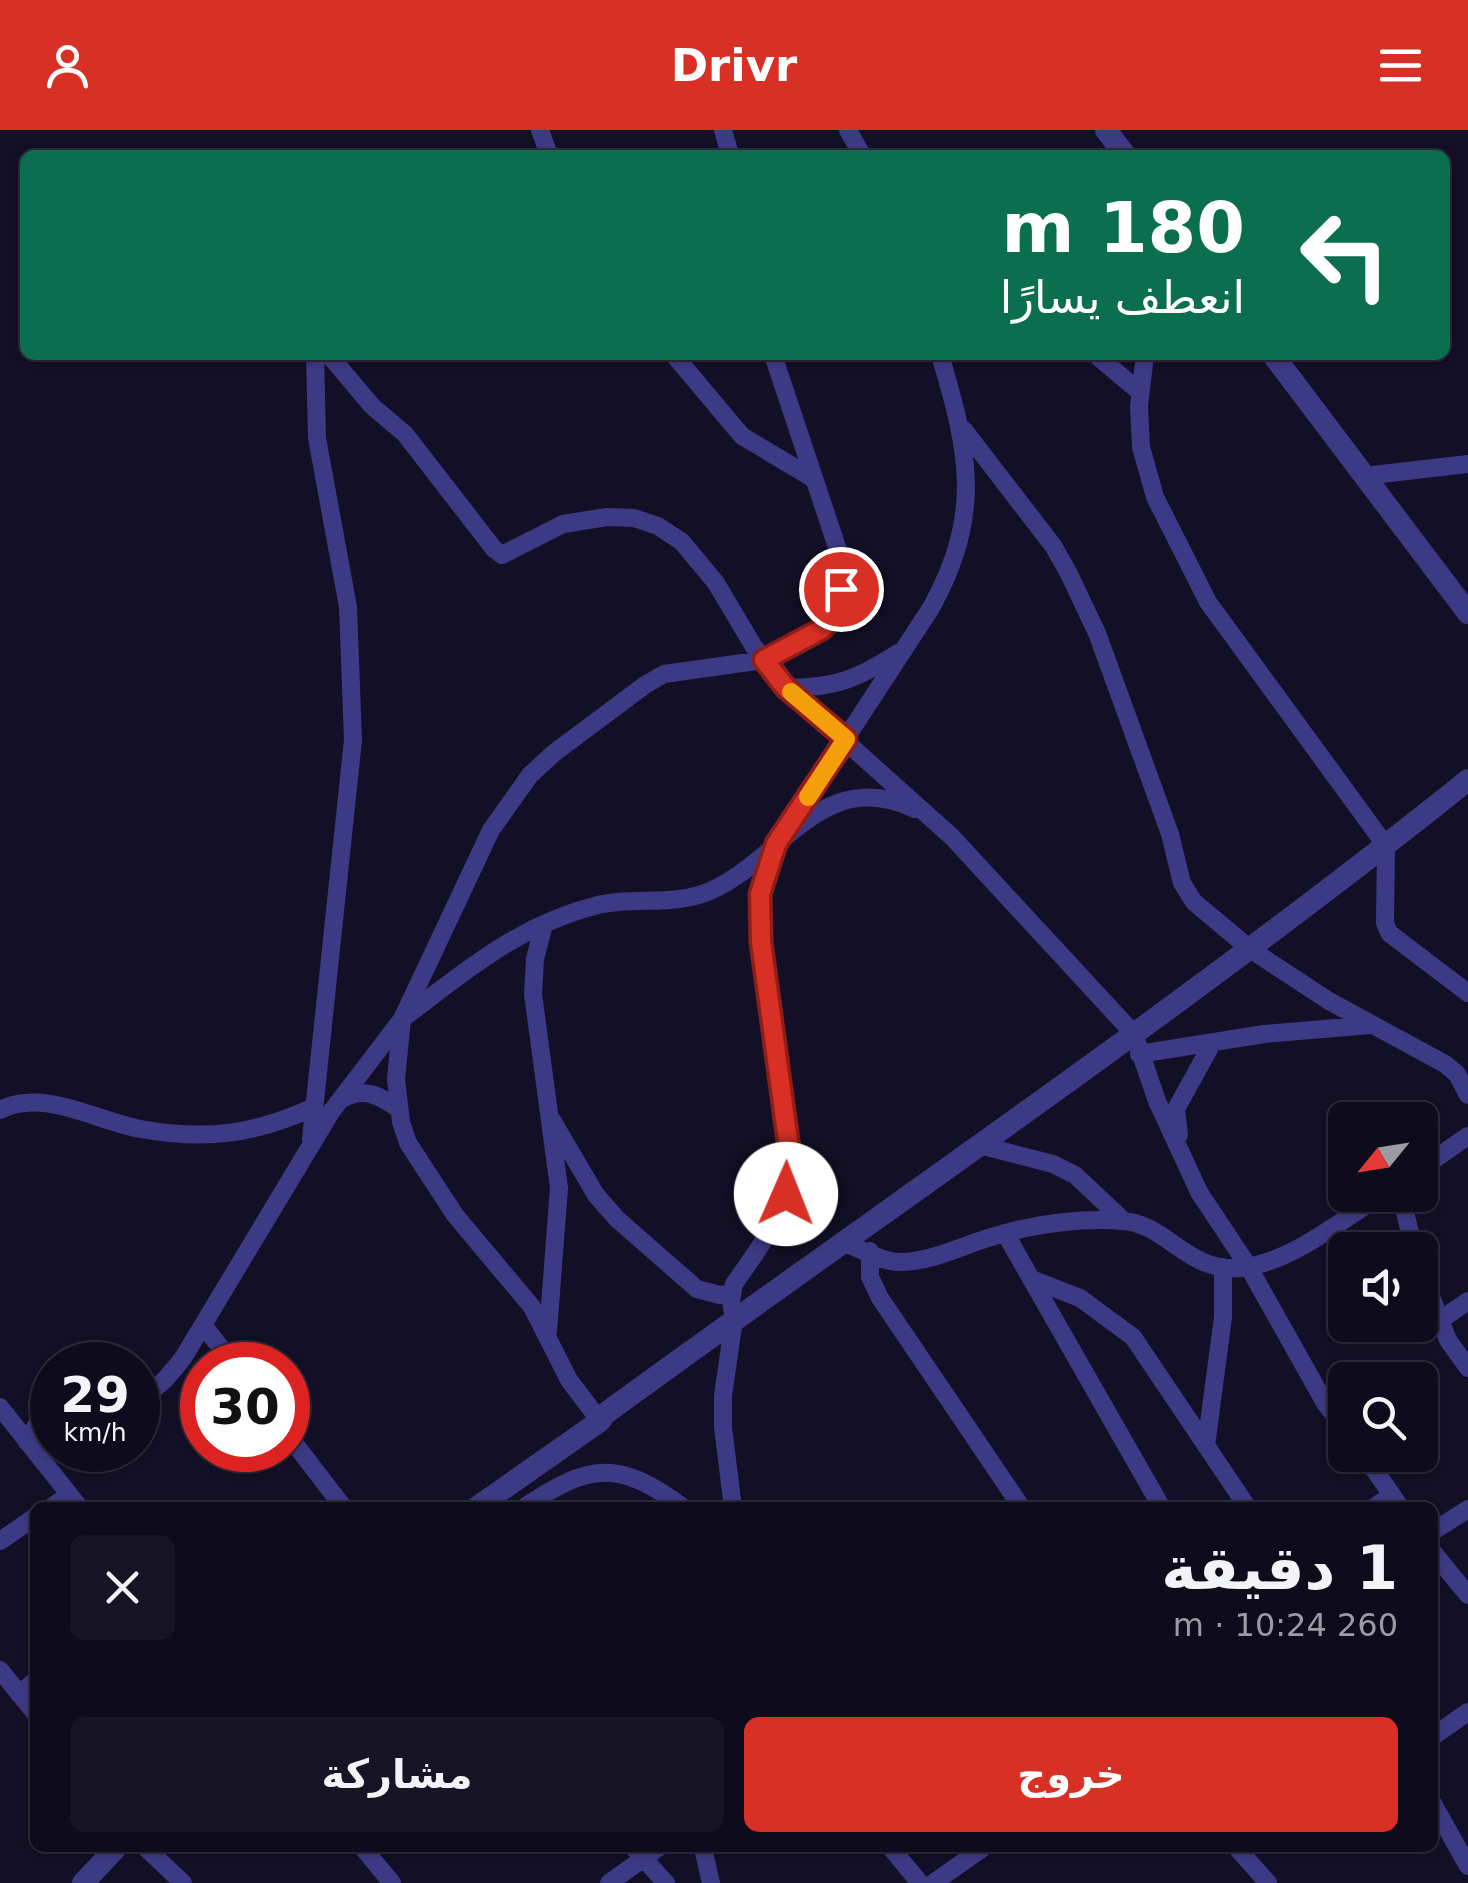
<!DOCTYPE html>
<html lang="ar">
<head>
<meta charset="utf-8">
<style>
	:root { --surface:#0e0b1c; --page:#171425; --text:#f1f3f6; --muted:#9b9ba3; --line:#2e2b3b; --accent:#d93025 }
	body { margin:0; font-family:"DejaVu Sans","Noto Naskh Arabic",sans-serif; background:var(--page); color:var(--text); direction:rtl; height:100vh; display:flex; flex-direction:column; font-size:38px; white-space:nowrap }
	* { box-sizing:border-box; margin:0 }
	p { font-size:32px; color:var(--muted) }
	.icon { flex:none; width:55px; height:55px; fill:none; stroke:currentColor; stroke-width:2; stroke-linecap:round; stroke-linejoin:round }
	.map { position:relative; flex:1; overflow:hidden; direction:ltr }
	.side { position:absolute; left:30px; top:1372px; width:1408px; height:350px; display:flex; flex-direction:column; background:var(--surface); border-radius:15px; box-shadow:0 2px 8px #0004,0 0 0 2px var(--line); direction:rtl }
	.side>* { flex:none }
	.banner { position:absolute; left:20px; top:20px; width:1430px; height:210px; border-radius:15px; box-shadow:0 2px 8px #0004,0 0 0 2px var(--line); direction:rtl; background:#0b6e4f; color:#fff; overflow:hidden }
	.needle { width:65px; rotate:240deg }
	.buttons { position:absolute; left:1328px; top:972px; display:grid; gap:20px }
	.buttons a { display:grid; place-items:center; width:110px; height:110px; border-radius:15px; background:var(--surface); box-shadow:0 2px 8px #0004,0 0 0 2px var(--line); font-size:50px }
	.speed { position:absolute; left:30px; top:1212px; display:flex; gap:20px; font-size:50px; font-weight:700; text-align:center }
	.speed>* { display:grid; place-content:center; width:130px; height:130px; border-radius:50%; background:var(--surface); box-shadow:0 2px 8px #0004,0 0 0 2px var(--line); line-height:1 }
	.speed small { font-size:25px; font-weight:400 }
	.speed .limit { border:15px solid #d22; background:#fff; color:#111 }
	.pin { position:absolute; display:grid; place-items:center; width:85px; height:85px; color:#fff; margin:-42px; border:5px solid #fff; border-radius:50%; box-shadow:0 2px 10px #0007 }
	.me { position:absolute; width:110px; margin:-55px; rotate:1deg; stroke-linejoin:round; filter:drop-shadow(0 0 8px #0008) }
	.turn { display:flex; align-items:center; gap:35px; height:210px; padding:0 40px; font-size:45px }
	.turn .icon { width:130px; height:130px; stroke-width:2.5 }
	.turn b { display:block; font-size:70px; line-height:85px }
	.round { display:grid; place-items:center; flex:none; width:105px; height:105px; border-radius:15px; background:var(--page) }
	.summary { display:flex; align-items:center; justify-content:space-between; height:170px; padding:0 40px }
	h1 { font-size:60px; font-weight:700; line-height:75px }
	.cta { display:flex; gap:20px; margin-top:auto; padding:20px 40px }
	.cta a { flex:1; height:115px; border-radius:15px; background:var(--accent); color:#fff; font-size:40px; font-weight:700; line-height:115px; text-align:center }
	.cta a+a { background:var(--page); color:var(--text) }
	header { display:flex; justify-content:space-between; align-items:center; height:130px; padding:0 40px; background:var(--accent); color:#fff; font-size:45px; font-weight:700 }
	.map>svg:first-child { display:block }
</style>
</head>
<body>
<header><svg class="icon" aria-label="menu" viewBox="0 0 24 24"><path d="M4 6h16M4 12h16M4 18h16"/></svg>Drivr<svg class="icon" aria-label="person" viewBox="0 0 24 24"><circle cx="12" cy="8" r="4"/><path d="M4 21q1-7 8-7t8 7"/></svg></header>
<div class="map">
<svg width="1468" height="1753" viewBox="0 0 1468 1753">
	<rect width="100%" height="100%" fill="#130f26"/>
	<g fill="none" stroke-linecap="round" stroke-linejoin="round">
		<!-- minor -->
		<path stroke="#3d3a85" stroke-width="18" d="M540,0L549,25
			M723,0L730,25
			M848,0L862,25
			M329,225L372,276L405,304L494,419L502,425L563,394L607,387L634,388L658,396L682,412L716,453L754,517L786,558L952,707L1134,904L1157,971L1199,1062L1248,1136L1325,1273L1345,1299
			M674,225L742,306L814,349
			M1096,225L1140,262
			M1145,225L1139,276L1141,317L1155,367L1208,472L1386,716L1385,793L1389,803L1468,863
			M964,300L1054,417L1069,444L1097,503L1170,704L1182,753L1194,772L1250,819L1329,871L1445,934L1457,944L1468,965
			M1364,346L1468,334
			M786,558C835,558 857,549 898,523
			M544,794L535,829L533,864L559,1058L548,1201
			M1139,924L1264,904L1370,895
			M342,969C364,956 380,966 399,979
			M0,980C44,958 96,991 141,999C205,1011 256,1004 314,977
			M552,990L596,1065L617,1089L697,1159L720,1165L731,1163
			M1179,1005L1176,979L1213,912
			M311,1009L353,610L348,477L317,308L315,225
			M979,1015L1053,1034L1075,1045L1124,1091
			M1420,1039L1468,1006
			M1401,1065L1414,1120
			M1005,1103L1162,1378
			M842,1112C859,1118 882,1132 900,1132C934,1132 969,1112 1002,1104C1039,1093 1085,1088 1123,1091C1167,1094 1188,1143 1241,1138C1292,1132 1339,1091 1382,1065
			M870,1121V1147L880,1168L1022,1378
			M1420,1138L1448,1210L1468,1238
			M1031,1149L1080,1168L1133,1207L1248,1378
			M1439,1191L1468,1171
			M204,1196L234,1235
			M138,1267C157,1262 170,1244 183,1228L331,982L402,889L491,700L530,645L554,623L645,555L664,544L764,530L822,499L834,487L841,459L838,420L773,225
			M0,1277L80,1378
			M600,1291L569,1250L532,1177L455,1085L408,1013L401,992L396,949L402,889C466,841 518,795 598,775C636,766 673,777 710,761C784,728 822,635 915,679
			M288,1305L344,1378
			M27,1312L37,1294L52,1281
			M1206,1316L1223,1187V1137
			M1364,1325L1392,1365
			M50,1378L69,1365
			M523,1378C590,1333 618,1329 684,1378
			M733,1378L723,1297V1266L734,1189L731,1171L734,1154C762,1114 787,1083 791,1033L761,812V763L776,715L931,478C983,384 969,322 940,225
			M1373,1378L1392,1365L1401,1378
			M1432,1402L1468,1379
			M0,1411L35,1387
			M1432,1421L1468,1465
			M0,1540L35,1583
			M19,1564L35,1551
			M1432,1607L1468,1582
			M1432,1672L1468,1736
			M146,1718L183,1753
			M363,1718L392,1753
			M634,1718L666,1753
			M703,1718L711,1753
			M891,1718L920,1753
			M1237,1718L1268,1753
			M609,1753L658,1718
			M933,1753L983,1718"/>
		<!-- tertiary -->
		<path stroke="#3d3a85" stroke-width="22" d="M1106,0L1125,25
			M1273,225L1468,483
			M476,1378L600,1291L606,1283C894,1073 1190,873 1468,650
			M83,1753L116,1718"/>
	</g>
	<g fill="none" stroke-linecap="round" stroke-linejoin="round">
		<defs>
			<path id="route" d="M786,1064L791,1033L761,812L760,764L776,714L846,609L786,558L764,530L822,499L834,487L841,459"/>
		</defs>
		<!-- route casing -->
		<use href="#route" stroke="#8d1f18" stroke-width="25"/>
		<!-- route -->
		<use href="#route" stroke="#d93025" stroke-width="18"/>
		<!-- slow -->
		<path stroke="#f59e0b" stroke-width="18" d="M791,562L846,609L808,667"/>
	</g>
</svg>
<div class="buttons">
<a><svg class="needle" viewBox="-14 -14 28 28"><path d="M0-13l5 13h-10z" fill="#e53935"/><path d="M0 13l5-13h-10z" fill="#9b9ba3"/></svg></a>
<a><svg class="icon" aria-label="sound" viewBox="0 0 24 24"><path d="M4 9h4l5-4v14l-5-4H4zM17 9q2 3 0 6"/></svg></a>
<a><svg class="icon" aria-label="search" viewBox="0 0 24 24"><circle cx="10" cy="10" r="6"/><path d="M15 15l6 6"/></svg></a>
</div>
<div class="speed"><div>29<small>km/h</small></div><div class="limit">30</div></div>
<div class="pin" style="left:841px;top:459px;background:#d93025"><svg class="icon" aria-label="arrive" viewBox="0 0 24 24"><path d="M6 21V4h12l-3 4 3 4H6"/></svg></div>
<svg class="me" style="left:786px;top:1064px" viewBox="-20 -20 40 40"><circle r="19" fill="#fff"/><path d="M0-13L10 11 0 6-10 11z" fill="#d93025"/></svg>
<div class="banner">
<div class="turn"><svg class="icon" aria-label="left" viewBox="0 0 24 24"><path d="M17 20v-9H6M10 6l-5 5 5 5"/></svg><div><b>180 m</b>انعطف يسارًا</div></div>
</div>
<section class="side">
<div class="summary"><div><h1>1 دقيقة</h1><p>260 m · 10:24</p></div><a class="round"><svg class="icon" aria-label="close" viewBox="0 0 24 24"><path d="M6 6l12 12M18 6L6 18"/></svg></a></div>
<div class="cta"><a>خروج</a><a>مشاركة</a></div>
</section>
</div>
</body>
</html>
